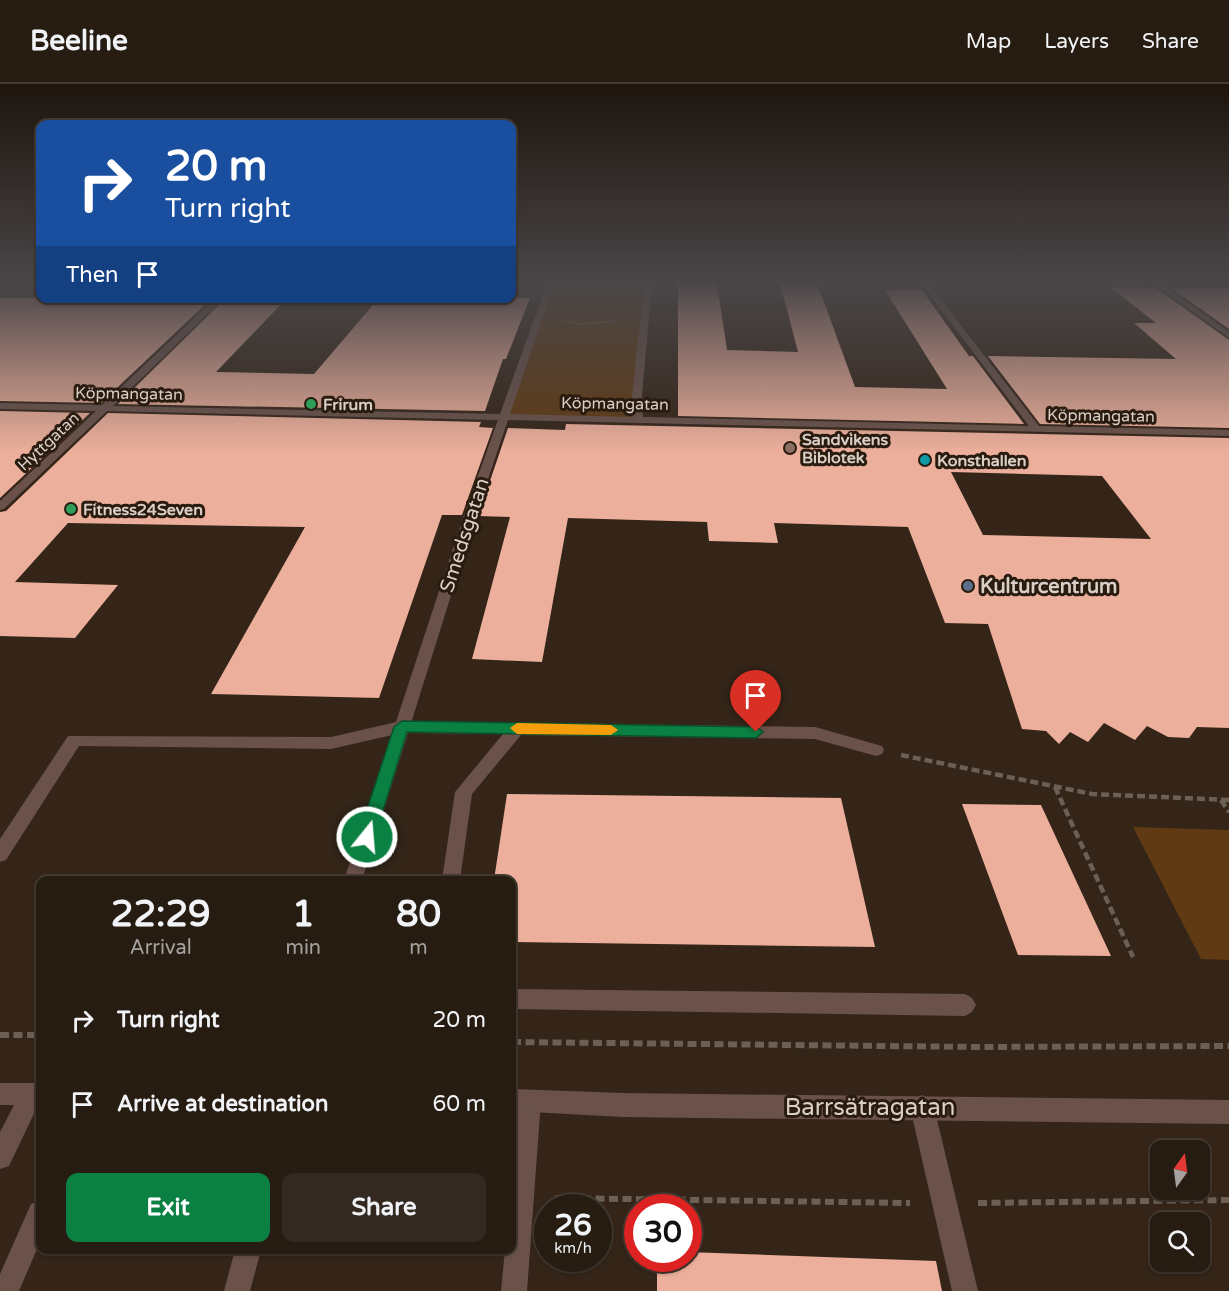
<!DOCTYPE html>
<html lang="en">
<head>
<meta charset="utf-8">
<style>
	:root { --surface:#271c12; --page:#332920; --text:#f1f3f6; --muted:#a4a19f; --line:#433a32; --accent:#0b8043 }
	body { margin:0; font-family:"Varela Round",sans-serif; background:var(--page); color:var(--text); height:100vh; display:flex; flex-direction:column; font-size:22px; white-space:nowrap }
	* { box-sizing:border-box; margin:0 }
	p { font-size:20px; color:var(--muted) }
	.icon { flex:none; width:33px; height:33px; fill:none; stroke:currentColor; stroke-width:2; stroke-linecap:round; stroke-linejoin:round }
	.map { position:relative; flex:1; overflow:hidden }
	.sheet { position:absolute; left:36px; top:792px; width:480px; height:378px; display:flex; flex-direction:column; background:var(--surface); border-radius:12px; box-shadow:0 2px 4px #0004,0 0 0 2px var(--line) }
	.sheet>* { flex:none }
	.hud { position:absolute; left:36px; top:36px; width:480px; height:183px; border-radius:12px; box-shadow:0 2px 4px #0004,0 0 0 2px var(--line); background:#1a4fa0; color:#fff; overflow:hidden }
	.needle { width:39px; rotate:14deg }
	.controls { position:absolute; left:1150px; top:1056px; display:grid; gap:12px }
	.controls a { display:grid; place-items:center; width:60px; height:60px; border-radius:12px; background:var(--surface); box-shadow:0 2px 4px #0004,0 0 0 2px var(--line); font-size:30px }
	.speed { position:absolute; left:534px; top:1110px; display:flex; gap:12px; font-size:30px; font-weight:700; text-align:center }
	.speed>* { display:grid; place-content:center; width:78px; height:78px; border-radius:50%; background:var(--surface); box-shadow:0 2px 4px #0004,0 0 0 2px var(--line); line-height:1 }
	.speed small { font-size:15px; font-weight:400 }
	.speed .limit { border:9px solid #d22; background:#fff; color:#111 }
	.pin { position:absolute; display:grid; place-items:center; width:51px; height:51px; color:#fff; margin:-62px -26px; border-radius:50% 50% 50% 0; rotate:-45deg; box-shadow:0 0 6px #0007 }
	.pin .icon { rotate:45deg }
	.me { position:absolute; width:66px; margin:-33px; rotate:17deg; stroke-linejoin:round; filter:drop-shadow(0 0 4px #0008) }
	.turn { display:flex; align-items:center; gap:21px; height:126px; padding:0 30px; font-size:27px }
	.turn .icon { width:78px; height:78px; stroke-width:2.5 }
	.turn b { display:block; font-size:42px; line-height:51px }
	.then { display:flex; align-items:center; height:57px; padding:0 30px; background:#0003; gap:12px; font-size:22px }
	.eta { display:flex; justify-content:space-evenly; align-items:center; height:102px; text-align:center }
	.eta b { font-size:36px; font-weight:700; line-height:42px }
	.button { display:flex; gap:12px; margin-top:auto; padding:12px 30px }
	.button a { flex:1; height:69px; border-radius:12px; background:var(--accent); color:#fff; font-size:24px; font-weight:700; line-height:69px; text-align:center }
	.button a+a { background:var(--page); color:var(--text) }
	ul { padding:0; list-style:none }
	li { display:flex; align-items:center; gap:18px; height:84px; padding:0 30px }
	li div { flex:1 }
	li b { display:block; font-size:22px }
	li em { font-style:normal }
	header { display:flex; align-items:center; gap:36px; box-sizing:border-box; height:84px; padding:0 30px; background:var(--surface); border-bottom:2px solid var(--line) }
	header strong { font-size:28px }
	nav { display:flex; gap:33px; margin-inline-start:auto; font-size:21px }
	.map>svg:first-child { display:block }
</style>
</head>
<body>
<header>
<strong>Beeline</strong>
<nav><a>Map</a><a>Layers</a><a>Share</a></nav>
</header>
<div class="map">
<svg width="1229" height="1207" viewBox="0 0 1229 1207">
	<rect width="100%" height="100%" fill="#342518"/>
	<!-- green -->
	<path fill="#603a13" d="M552,200L648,201L638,334L505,331Z
		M1133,743L1229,746V876L1201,875Z"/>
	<!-- building -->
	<path fill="#ecaf9b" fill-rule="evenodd" d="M678,199H717L727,266L798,268L780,199H817L855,303L947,305L885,206H922L969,272H973L1024,340L678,332Z
		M1110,203L1156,204L1229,256V344L1040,340L988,272L1176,275L1134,239H1156Z
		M1171,204H1229V245Z
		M0,214H212L101,319L0,317Z
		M226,214H287L216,288L314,290L378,215L484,218L486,214H530L506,275H503L485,327L118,320Z
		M0,327L90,329L0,414Z
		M108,329L481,338L479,343L493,344L462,431H442L379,614L211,610L305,443L68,439L15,498L118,501L75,554L0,552V428L6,427Z
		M566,340L1229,354V644L1197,643L1189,654L1168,653L1147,642L1135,656L1104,639L1088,658L1070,648L1059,660L1046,647L1022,645L988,540L945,539L908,443L774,439L778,459L709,457L707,438L568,434L542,578L472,575L510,433L478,432L508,344L565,346ZM951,388L1102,392L1151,455L983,451Z
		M507,710L841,714L875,863L512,858V796H494Z
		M962,720L1041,721L1111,872L1018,871Z
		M688,1168L936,1177L942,1207H657V1174H688Z"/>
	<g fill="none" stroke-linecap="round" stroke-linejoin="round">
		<!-- path-far2 -->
		<path stroke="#6c5f54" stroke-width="2" stroke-dasharray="3 1.5" stroke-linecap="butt" d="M1103,199L1104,212
			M564,237L579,240L619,237"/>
		<!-- path-far1 -->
		<path stroke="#6c5f54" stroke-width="4.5" stroke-dasharray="8 4" stroke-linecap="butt" d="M901,671L1092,710L1229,716
			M1055,703L1133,873
			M1221,716L1229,728"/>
		<!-- path -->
		<path stroke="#6c5f54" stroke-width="6" stroke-dasharray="9 4.5" stroke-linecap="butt" d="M0,951H40
			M512,958L979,963L1229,962
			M555,1114L910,1119
			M978,1119L1229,1116"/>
		<!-- lane -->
		<path fill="#6a524b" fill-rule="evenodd" d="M401,637L815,643L882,662L884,666L882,670L876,672L815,655L521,651L472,710L460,796H442L455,708L503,650L401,649L331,665L79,662L6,776L0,778V755L68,652L331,653Z
			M512,905L965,910L972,914L976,921L972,928L965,932L512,925Z
			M32,999L40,1002V1017L9,1082L0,1085V1048L24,1002Z
			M530,1006L538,1009L541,1017L527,1207H501L505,1166H512V1092L519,1017L522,1009Z
			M922,1011L930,1015L934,1023L978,1207H952L910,1023L914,1015Z
			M40,1116V1158L19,1207H0V1190L31,1120Z"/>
		<!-- street -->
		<path fill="#6a524b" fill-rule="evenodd" d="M550,199H652L642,311L643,333L1029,342L921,199H928L1039,342L1229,346V352L508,336L478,425L362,796H344L466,425L498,336L107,327L4,425L0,426V417L96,327L0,325V319L102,321L216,214H224L113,322L500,330L546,202ZM557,201L644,203L632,311L633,333L510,330L553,203Z
			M1153,199H1161L1229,248V254Z
			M0,999H40V1021H0Z
			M512,1005L623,1009L1229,1016V1040L623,1033L512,1027Z
			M235,1166H261L250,1207H224Z"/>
	</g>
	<!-- sky -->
	<linearGradient id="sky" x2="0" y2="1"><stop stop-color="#1d140d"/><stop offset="0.54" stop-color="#4a4648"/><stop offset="1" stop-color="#4a4648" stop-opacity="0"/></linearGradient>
	<rect width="1229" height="368" fill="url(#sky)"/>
	<!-- route -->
	<path fill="#0b8043" stroke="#07532c" stroke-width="1.5" d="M402,637L756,643L763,648L756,654L407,648L375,753L372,758H361L358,753L394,643Z"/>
	<!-- slow -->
	<path fill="#f59e0b" d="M517,639L611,641L618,646L611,651L517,650L510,644Z"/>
	<!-- markers -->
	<g fill="#2e9e5b" stroke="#2a1b0f" stroke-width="2">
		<circle cx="311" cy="320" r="6"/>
		<circle cx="71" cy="425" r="6"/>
	</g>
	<circle fill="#8d6e63" stroke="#2a1b0f" stroke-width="2" cx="790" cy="364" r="6"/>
	<circle fill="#0f9aa8" stroke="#2a1b0f" stroke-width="2" cx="925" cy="376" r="6"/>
	<circle fill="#5c6f8a" stroke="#2a1b0f" stroke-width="2" cx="968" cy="502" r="6"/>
	<g text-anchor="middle" stroke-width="6" stroke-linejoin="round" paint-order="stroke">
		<!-- far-street labels -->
		<g font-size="16" fill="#d9cfc7" stroke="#2a1b0f">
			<text transform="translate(129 309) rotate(1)" y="6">Köpmangatan</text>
			<text transform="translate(615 319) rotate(1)" y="6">Köpmangatan</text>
			<text transform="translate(1101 331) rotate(1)" y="6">Köpmangatan</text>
			<text transform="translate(48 357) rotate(-43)" y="6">Hyttgatan</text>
		</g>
		<!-- far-poi labels -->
		<g font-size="16" font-weight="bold" fill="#d9cfc7" stroke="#2a1b0f" text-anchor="start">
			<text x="323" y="326">Frirum</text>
			<text x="802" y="361">Sandvikens<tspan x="802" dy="18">Biblotek</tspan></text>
			<text x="937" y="382">Konsthallen</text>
			<text x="83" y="431">Fitness24Seven</text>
		</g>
		<!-- street labels -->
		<g font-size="20" fill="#d9cfc7" stroke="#2a1b0f">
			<text transform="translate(464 451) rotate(-72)" y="7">Smedsgatan</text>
		</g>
		<!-- poi labels -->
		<g font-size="20" font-weight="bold" fill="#d9cfc7" stroke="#2a1b0f" text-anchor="start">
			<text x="980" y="509">Kulturcentrum</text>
		</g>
		<!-- near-street labels -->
		<g font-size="24" fill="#d9cfc7" stroke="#2a1b0f">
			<text x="870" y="1031">Barrsätragatan</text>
		</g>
	</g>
</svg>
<div class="controls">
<a><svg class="needle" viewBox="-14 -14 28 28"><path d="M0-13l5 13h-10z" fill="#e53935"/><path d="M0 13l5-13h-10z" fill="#a4a19f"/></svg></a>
<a><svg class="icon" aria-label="search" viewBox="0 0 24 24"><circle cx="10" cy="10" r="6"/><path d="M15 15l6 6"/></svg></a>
</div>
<div class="speed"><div>26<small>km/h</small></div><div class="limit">30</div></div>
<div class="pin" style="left:756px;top:648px;background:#d93025"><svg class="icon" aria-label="arrive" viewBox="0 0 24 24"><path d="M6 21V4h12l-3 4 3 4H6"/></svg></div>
<svg class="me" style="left:367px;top:753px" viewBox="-20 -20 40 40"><circle r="17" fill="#0b8043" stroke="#fff" stroke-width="3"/><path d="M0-11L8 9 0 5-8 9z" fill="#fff"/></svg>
<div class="hud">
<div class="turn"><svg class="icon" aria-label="right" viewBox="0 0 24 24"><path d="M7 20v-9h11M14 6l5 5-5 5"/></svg><div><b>20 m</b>Turn right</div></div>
<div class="then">Then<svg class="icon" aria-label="arrive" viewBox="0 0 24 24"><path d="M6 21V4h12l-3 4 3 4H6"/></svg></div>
</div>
<section class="sheet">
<div class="eta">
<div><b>22:29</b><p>Arrival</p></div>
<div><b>1</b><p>min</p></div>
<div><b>80</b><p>m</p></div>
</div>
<ul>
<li><svg class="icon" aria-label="right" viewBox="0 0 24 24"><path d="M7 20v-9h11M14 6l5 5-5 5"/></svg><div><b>Turn right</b></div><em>20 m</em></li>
<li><svg class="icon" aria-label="arrive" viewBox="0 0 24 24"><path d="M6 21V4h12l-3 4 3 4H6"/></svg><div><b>Arrive at destination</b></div><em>60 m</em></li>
</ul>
<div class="button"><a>Exit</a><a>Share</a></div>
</section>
</div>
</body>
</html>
